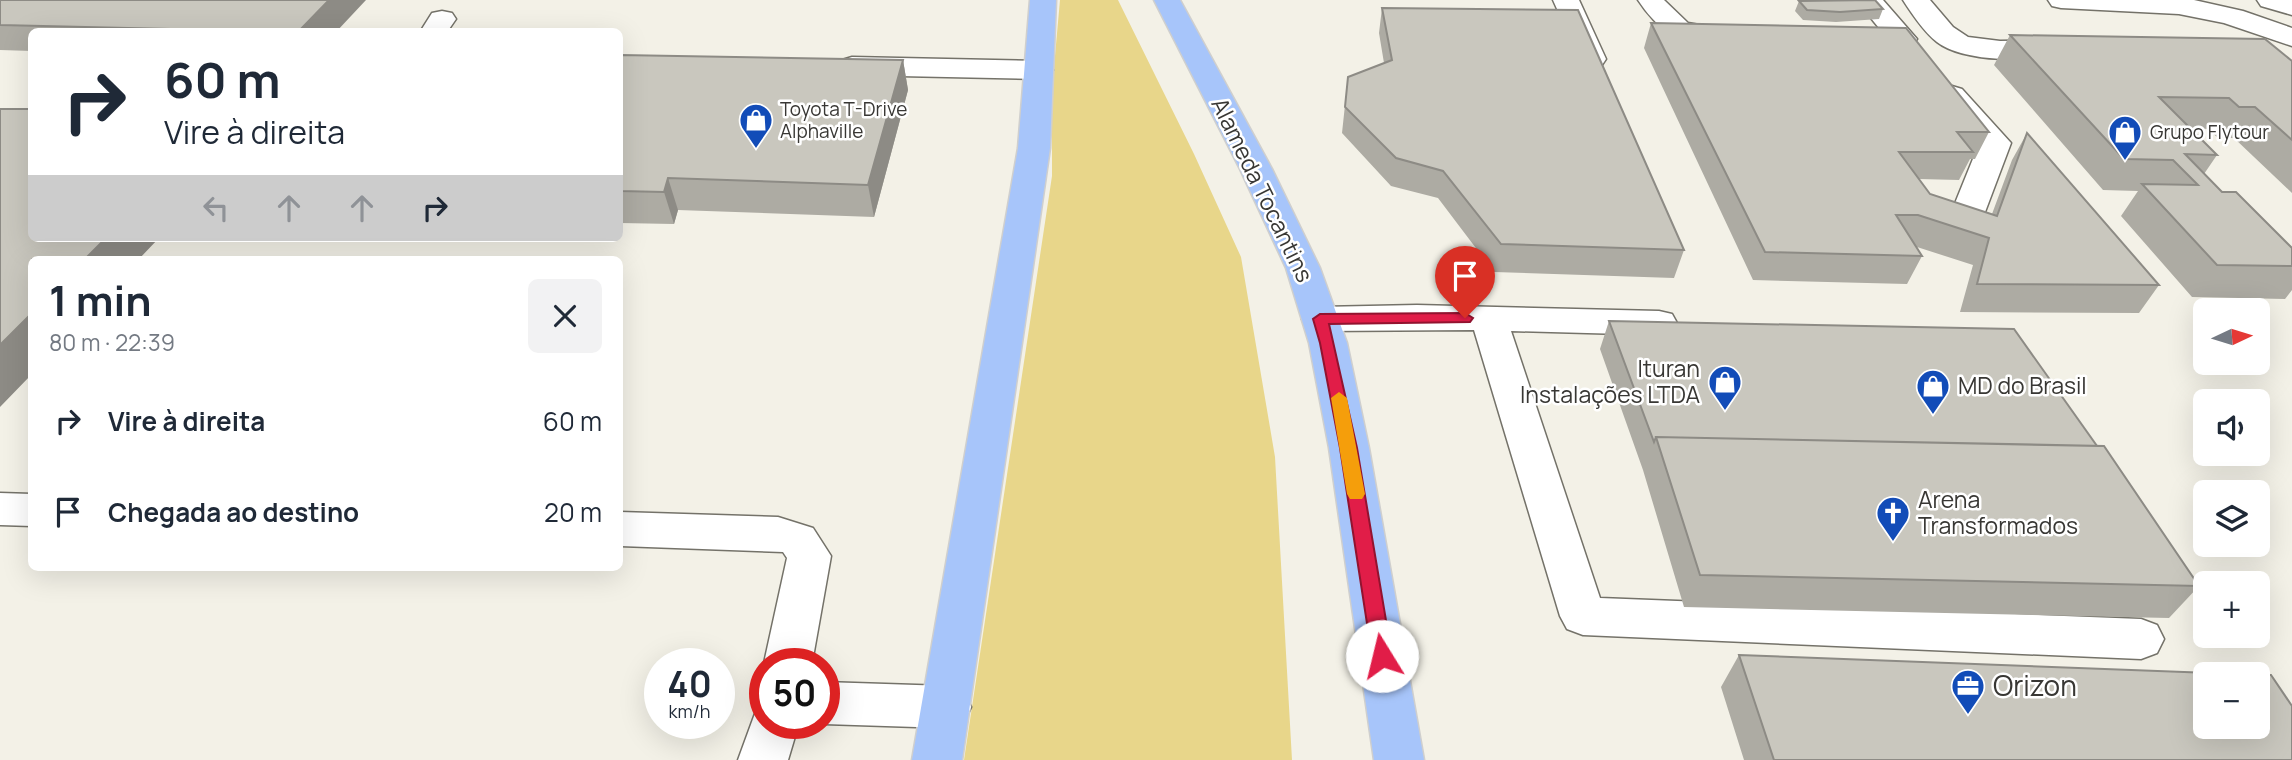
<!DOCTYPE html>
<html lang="pt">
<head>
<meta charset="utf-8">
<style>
	:root { --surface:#fff; --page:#f2f2f3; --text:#1f2937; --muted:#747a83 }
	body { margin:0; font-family:Manrope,sans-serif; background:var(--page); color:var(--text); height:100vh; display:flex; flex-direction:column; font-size:26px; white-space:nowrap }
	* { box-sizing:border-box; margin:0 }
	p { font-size:23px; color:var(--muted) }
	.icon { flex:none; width:38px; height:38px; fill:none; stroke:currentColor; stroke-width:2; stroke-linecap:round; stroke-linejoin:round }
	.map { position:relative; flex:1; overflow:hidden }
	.details { position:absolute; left:28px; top:256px; width:595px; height:315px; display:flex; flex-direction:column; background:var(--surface); border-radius:10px; box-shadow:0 7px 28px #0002 }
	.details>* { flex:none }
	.banner { position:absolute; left:28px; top:28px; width:595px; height:214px; border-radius:10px; box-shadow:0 7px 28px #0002; background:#fff; color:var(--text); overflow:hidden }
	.needle { width:46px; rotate:86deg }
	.fabs { position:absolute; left:2193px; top:298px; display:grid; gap:14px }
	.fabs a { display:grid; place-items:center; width:77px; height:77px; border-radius:10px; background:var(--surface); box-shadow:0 7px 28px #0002; font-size:35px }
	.speed { position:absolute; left:644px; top:648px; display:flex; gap:14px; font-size:35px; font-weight:700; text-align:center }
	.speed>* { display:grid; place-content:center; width:91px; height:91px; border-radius:50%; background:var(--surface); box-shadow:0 7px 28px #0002; line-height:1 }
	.speed small { font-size:18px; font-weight:400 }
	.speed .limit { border:10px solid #d22; background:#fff; color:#111 }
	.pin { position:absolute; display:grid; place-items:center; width:60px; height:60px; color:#fff; margin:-72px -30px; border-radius:50% 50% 50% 0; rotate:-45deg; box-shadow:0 0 7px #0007 }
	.pin .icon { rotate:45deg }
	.me { position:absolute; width:77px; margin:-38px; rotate:351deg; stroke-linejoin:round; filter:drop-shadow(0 0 5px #0008) }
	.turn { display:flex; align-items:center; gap:24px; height:147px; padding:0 21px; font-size:32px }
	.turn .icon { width:91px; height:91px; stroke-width:2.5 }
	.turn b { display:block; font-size:49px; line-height:60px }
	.lanes { display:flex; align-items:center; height:66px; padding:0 21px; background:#0003; justify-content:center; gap:35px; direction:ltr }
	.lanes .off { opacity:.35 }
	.round { display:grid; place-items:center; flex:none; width:74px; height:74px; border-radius:10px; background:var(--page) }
	.head { display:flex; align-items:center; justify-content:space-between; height:119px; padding:0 21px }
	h1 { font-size:42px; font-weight:700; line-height:52px }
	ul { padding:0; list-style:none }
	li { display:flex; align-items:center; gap:21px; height:91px; padding:0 21px }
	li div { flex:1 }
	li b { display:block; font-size:26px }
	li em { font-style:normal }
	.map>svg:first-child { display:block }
</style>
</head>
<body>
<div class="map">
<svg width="2292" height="760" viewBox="0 0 2292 760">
	<rect width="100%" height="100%" fill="#f3f1e7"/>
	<!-- green -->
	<path fill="#e8d68a" d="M1060,0H1118L1194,154L1241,257L1275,457L1292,760H964L1052,176V89Z"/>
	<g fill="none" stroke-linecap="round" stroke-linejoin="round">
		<defs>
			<path id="minor" d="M1553,0H1579L1606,59L1602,65L1592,68L1582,65Z
				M1638,0H1664L1688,23L1728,30L1732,36L1728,42C1687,52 1659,32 1638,0Z
				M1856,0H1883L1917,39L1913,45L1903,47L1893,45Z
				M1903,0H1930L1953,27L1968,37L2000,41L2056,40L2066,42L2070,48L2066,54C2035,62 1964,63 1937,42C1924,32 1912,14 1903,0Z
				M2048,0H2194L2243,11L2292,28V46L2224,23L2179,14L2061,8L2052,6Z
				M2257,0H2292V15L2261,6Z
				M442,11L452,13L456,19L447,32H420L432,13Z
				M852,57L1039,61L1049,64L1053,70L1049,76L1039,79L852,75L842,72L838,66L842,60Z
				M1952,86L1962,89L2011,143L1979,228L1974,235L1962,238L1950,235L1945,228L1979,144L1937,95L1942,89Z
				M1417,305L1659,311L1672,314L1677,323L1672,332L1659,335L1511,331L1600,598L2141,619L2157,625L2164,639L2157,653L2141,659L1583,635L1567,629L1560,616L1474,330L1320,331L1307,328L1302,319L1307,310L1320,307Z
				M0,493L32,494V526L0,525Z
				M620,512L778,517L813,528L831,556L812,663H764L787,558L783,552L620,546Z
				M824,682L947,686L964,692L971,707L964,722L947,728L824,724L820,723H824Z
				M765,705V723H799L788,760H738L757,708Z"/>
			<path id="major" d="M1030,0H1056L1050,148L962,760H912L1018,148Z
				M1154,0H1180L1272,169L1320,268L1347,343L1369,448L1424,760H1374L1329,448L1309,343L1286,268L1240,169Z"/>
		</defs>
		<!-- minor casing -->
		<use href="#minor" stroke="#747269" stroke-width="3"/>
		<!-- major casing -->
		<use href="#major" stroke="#cfcfce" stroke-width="3"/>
		<!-- minor -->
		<use href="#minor" fill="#fff" fill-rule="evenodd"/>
		<!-- major -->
		<use href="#major" fill="#a7c5fa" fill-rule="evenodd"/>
	</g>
	<!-- wall -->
	<path fill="#adaba3" d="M0,0L336,32H32V51L0,50Z
		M1799,1L1883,9L1879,19L1836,22L1803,20L1795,11Z
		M1382,8L1684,250L1674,278L1494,272L1438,198L1391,186L1342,133L1348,77L1384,63L1379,33Z
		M1651,23L1989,132L1975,159H1970L1959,180L1919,179L1930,194L1992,214L2012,160L2027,133L2159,285L2139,313L1960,312L1973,265L1917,247L1922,256L1907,284L1753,280L1644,48Z
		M2010,35L2292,61V193L2234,138H2218L2208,129L2191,128L2217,155L2204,174L2222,192L2292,248V290L2285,299L2192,297L2121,216L2138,191L2103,190L1994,65Z
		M620,55L903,60L908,90L874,217L678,210L674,224L620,223Z
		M306,238H385L382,242L307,240Z
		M1609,321L2097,446L2199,586L2169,618L1684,607L1643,470L1600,349Z
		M1739,655L2292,760H1744L1721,687Z"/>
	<!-- shaded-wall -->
	<path fill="#8d8b85" d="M329,0H366L336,32H298Z
		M903,60L908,90L874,217L868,185Z
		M668,178L678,210L674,224L664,192Z
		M106,238H159L139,259H85Z
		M32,313V374L0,407V345Z"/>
	<!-- building -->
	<path fill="#c9c7be" stroke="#8d8b85" stroke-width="2" d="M0,0H329L298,32L0,25Z
		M1875,0L1883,9L1840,12L1807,10L1799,1Z
		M1382,8L1578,10L1684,250L1501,244L1443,171L1396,158L1345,107L1348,77L1392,60Z
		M1651,23L1906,28L1989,132H1957L1973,152H1899L1930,194L1997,216L2027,133L2159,285L1977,284L1989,238L1918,215H1896L1922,256L1765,252Z
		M2010,35L2265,39L2292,61V140L2255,107H2239L2229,98L2159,97L2217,155L2185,154L2222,192H2236L2292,248V266L2217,265L2142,184L2198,185L2173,160L2124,159Z
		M620,55L903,60L868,185L668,178L664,192L620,191Z
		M0,109H32V238H106L85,259H32V313L0,345Z
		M1609,321L2014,329L2097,446L1656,437L1654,442Z
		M1656,437L2104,446L2199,586L1700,575Z
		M1739,655L2237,674H2205V726H2258V675H2271L2292,706V760H1774Z"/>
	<!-- route -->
	<path fill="#e11d48" stroke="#92132f" stroke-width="2" d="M1465,313L1473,318L1470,322L1329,324L1357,448L1392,656L1389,662L1382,664L1375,662L1372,656L1340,448L1320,343L1313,319L1320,314Z"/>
	<!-- slow -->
	<path fill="#f59e0b" d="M1339,392L1347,398L1365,494L1362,499H1350L1347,494L1331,398Z"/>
	<!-- icons -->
	<defs>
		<symbol id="shop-pin" viewBox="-11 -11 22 30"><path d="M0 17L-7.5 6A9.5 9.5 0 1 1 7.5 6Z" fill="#124cb8" stroke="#fff"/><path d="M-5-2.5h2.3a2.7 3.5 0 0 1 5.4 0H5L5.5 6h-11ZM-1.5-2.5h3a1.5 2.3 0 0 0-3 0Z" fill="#fff"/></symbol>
		<symbol id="church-pin" viewBox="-11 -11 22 30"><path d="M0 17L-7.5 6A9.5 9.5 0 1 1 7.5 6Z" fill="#124cb8" stroke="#fff"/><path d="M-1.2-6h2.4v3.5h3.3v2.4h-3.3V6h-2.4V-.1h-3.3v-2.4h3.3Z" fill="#fff"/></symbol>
		<symbol id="office-pin" viewBox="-11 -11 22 30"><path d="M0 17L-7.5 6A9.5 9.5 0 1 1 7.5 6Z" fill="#124cb8" stroke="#fff"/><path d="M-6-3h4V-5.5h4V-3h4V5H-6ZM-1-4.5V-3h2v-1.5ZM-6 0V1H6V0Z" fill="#fff"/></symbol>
	</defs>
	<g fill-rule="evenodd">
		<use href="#shop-pin" x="737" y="101" width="38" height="52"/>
		<use href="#shop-pin" x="2106" y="113" width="38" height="52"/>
		<use href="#shop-pin" x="1706" y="363" width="38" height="52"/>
		<use href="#shop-pin" x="1914" y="367" width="38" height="52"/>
		<use href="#church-pin" x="1874" y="494" width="38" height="52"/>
		<use href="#office-pin" x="1949" y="667" width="38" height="52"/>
	</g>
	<g text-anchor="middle" stroke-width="5" stroke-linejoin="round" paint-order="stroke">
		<!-- far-poi labels -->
		<g font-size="19" fill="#383734" stroke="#fff" text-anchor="start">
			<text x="780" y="116">Toyota T-Drive<tspan x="780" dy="22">Alphaville</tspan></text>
			<text x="2150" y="139">Grupo Flytour</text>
		</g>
		<!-- street labels -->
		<g font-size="23" fill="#383734" stroke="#fff">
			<text transform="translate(1262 190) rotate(64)" y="8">Alameda Tocantins</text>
		</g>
		<!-- poi labels -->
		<g font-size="23" fill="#383734" stroke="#fff" text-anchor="start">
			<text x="1700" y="377" text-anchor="end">Ituran<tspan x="1700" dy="26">Instalações LTDA</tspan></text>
			<text x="1958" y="394">MD do Brasil</text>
			<text x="1918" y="508">Arena<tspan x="1918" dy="26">Transformados</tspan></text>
		</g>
		<!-- near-poi labels -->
		<g font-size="28" fill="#383734" stroke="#fff" text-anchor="start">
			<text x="1993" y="696">Orizon</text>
		</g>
	</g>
</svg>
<div class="fabs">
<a><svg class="needle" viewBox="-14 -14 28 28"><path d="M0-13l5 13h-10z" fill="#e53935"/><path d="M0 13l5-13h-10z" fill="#747a83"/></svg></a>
<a><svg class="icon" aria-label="sound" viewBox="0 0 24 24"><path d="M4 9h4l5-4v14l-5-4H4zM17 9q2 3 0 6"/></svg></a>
<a><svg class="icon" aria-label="layers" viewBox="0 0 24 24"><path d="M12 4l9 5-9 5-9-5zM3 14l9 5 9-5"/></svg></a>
<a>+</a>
<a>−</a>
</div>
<div class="speed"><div>40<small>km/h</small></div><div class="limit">50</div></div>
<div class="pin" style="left:1465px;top:318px;background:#d93025"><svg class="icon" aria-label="arrive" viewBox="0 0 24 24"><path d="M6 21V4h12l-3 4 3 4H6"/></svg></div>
<svg class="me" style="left:1382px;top:656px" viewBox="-20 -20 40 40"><circle r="19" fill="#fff"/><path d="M0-13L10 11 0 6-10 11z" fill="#e11d48"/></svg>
<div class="banner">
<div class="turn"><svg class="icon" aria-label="right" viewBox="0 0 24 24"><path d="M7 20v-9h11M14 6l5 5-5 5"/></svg><div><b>60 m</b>Vire à direita</div></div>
<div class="lanes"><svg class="icon off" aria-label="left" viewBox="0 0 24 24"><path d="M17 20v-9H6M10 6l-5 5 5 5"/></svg><svg class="icon off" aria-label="ahead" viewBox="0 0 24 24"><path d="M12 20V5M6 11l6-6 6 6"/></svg><svg class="icon off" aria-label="ahead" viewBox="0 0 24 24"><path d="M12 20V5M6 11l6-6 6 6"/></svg><svg class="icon" aria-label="right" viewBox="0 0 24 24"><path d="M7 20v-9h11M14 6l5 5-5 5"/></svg></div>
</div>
<section class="details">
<div class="head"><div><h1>1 min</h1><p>80 m · 22:39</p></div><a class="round"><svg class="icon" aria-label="close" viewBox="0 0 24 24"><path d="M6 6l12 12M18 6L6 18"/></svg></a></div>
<ul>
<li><svg class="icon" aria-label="right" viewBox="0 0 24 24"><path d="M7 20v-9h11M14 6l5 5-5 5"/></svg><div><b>Vire à direita</b></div><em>60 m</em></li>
<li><svg class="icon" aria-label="arrive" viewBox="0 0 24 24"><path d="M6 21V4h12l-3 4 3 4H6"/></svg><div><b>Chegada ao destino</b></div><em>20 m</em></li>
</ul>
</section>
</div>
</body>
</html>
